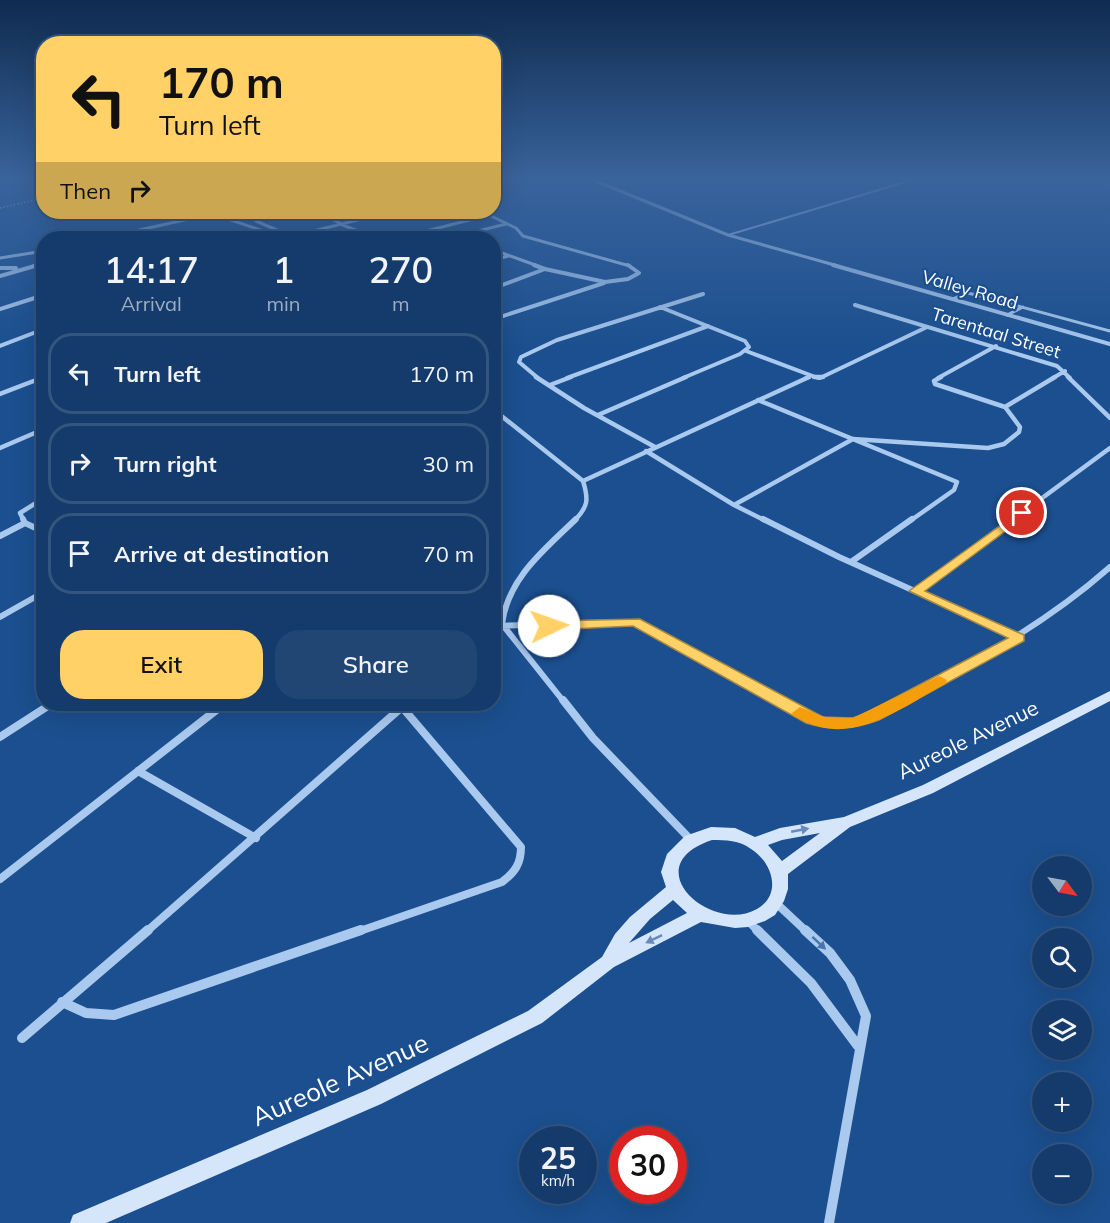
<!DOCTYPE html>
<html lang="en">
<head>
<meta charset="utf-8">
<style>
	:root { --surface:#143b6b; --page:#214673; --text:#f1f3f6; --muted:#9dadc1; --line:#33557e; --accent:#ffd166 }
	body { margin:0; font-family:Mulish,sans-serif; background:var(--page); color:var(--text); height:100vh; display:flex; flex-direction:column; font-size:22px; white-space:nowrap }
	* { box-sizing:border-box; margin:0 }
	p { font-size:20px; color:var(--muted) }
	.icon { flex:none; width:33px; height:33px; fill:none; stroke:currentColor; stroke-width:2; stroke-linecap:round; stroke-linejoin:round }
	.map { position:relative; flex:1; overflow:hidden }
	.panel { position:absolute; left:36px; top:231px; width:465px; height:480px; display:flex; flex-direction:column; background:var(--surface); border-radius:24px; box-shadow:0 6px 24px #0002,0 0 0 2px var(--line) }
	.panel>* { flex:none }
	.banner { position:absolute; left:36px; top:36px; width:465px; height:183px; border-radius:24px; box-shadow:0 6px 24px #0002,0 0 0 2px var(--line); background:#ffd166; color:#111; overflow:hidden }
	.needle { width:39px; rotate:122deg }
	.fabs { position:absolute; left:1032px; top:856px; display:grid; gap:12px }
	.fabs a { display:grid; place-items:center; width:60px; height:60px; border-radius:50%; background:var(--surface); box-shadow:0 6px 24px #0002,0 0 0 2px var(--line); font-size:30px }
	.speed { position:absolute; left:519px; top:1126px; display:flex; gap:12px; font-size:30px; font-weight:700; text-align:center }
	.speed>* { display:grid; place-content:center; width:78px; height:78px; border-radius:50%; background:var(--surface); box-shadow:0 6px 24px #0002,0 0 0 2px var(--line); line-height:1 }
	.speed small { font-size:15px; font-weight:400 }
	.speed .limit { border:9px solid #d22; background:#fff; color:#111 }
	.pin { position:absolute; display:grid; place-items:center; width:51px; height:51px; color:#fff; margin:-26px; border:3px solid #fff; border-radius:50%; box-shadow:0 2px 6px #0007 }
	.me { position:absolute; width:66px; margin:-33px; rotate:87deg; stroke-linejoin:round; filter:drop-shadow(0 0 4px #0008) }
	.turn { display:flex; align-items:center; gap:21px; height:126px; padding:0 24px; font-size:27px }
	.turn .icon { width:78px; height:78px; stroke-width:2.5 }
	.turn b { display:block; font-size:42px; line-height:51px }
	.then { display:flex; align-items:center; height:57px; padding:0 24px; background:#0003; gap:12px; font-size:22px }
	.eta { display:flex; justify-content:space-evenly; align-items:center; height:102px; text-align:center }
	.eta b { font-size:36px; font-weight:600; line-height:42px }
	.cta { display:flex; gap:12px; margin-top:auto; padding:12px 24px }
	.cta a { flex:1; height:69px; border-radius:24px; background:var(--accent); color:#111; font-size:24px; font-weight:600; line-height:69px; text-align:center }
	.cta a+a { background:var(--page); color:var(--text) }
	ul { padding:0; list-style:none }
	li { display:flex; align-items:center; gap:18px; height:81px; margin:0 12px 9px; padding:0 12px; border:3px solid var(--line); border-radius:24px }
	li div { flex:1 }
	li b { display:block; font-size:22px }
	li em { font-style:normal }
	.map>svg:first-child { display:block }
</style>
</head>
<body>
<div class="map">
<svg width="1110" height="1223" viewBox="0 0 1110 1223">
	<rect width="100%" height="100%" fill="#1b4f8f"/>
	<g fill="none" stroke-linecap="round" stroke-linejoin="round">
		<!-- path -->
		<path stroke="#a9c9ee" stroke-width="1.5" stroke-dasharray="1.5 2" stroke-linecap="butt" d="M0,208L44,198"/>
		<!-- lane-far1 -->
		<path stroke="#a9c9ee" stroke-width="2" d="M728,235L922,177"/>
		<!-- lane -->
		<path stroke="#a9c9ee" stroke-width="3" d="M953,299L967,293L977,295L1110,331
			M1007,315L1023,307"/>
		<!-- street-far5 -->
		<path stroke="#a9c9ee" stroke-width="3" d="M586,177L728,235L838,266
			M210,212L208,217C223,221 238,221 251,212
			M315,212L340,223
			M249,214L256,221L293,237
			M228,219L284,238
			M340,224L376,238
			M103,238L207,215
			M154,238L205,231L241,238
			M285,238L390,212
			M399,238L489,215L516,228L523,236L630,266
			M450,238L506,224
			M494,250L538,266
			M0,258L44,251
			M494,260L508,256
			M33,266L44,263"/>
		<!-- street-far4 -->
		<path stroke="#a9c9ee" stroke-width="4" d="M833,265L1110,344
			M0,268H16
			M545,269L605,282L628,279L639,273L628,265
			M0,276L38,265
			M494,288L545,269L534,265
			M855,305L1057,366L1070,378
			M660,307L745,341L749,347L740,354L683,378
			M0,309L44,295
			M494,319L604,283
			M0,346L44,329
			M746,351L818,378
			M40,378L44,377
			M538,378L519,362L521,357L557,340L703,294
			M567,378L708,326
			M806,378L809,377
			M820,378L927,327
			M938,378L996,346
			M1053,378L1065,371"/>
		<!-- street-far3 -->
		<path stroke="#a9c9ee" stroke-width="4.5" d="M536,377L584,408L655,447
			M814,377H823
			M941,377L934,381L935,384L1005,407L1055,377
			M1068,377L1110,418
			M550,385L571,377
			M0,394L44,377
			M758,400L957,482L954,490L910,521
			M494,410L583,481C589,500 588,507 574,521
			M598,415L686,377
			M0,448L44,429
			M646,451L734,505L766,521
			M583,481L809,377
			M734,505L853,439L988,448L1004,444L1019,432L1020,427L1005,407
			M24,521L20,513L44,498
			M1011,521L1110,448"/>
		<!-- street-far2 -->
		<path stroke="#a9c9ee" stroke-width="6" d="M23,519L25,523L44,532
			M763,519L839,557L1019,638
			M0,536L25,523
			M851,562L912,519
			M916,591L1013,519
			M0,617L44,592
			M494,626L635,622L780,702
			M564,702L502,624C508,578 544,550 576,519
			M900,702C975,662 1047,623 1110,567"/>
		<!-- street-far1 -->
		<path stroke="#a9c9ee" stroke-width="8" d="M563,700L593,738L690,839
			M777,700C832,730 848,730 903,700
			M0,737L51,704
			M138,771L256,838
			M0,879L224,704
			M776,903L807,932
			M748,921L759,932
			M146,932L402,707L400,704
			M357,932L502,882C515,872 521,864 521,847L402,707"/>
		<!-- street -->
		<path stroke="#a9c9ee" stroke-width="10" d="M757,930L811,983L858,1046
			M805,930L830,953L850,980L866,1016L829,1223
			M62,1002L86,1013L114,1015L361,930
			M22,1038L148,930"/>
		<!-- secondary -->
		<path fill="#d6e6fa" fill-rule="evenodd" d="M1110,691V701L933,793L850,827L788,874V889L784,901L775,915L765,921L748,927L735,928L701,922L614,967L542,1023L381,1104L106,1223H70L73,1215L367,1090L528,1011L602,957L615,934L630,917L666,887L661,872L667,854L685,836L711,827L735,828L755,837L780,828L844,817L923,785ZM820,833L782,861L768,845L782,840ZM712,840C726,840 739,840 751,849C772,862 783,894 757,909C711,935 634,866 712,840ZM673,900L687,913L629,943L650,919Z"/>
	</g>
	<!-- one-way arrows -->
	<defs><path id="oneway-solid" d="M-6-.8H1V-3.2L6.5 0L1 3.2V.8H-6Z" transform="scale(1.5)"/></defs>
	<g fill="#668bba">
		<use href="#oneway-solid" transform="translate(800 830) rotate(-11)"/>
		<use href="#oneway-solid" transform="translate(654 939) rotate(154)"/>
	</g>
	<use fill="#4674ac" href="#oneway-solid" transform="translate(819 943) rotate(43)"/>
	<!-- sky -->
	<linearGradient id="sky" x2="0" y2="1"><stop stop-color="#0f2b4f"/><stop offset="0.51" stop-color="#39639b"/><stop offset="1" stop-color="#39639b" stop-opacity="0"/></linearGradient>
	<rect width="1110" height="349" fill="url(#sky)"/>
	<!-- route -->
	<path fill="#ffd166" stroke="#a68842" stroke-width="1.5" d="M1022,510L1028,513L1026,516L925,591L1024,635V641L879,720C854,729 832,731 806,723L633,626L549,630L542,626L549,621L640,619L823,717L853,718L868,712L1008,638L909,591Z"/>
	<!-- slow -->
	<path fill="#f59e0b" d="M939,676L947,680L945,684C908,704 864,738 820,727C811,725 802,720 794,716L792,713L800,707L824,717L853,718Z"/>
	<g text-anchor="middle" stroke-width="4.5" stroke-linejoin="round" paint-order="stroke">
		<!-- far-street labels -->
		<g font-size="18" fill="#fff" stroke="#1b4f8f">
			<text transform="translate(970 290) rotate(16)" y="6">Valley Road</text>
			<text transform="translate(996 333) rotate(17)" y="6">Tarentaal Street</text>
		</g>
		<!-- street labels -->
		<g font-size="21" fill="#fff" stroke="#1b4f8f">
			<text transform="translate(968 740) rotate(-26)" y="7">Aureole Avenue</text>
		</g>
		<!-- near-street labels -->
		<g font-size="26" fill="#fff" stroke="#1b4f8f">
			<text transform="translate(340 1080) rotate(-24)" y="9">Aureole Avenue</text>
		</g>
	</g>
</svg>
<div class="fabs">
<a><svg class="needle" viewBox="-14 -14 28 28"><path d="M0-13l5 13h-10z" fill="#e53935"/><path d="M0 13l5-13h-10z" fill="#9dadc1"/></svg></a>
<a><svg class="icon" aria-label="search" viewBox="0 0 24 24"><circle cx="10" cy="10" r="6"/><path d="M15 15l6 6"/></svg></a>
<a><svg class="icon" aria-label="layers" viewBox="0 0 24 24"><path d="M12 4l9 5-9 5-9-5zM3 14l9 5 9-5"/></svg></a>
<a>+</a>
<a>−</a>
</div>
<div class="speed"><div>25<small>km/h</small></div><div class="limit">30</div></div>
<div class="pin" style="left:1022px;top:513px;background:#d93025"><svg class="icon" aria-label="arrive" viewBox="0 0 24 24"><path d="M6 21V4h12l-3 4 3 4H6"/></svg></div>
<svg class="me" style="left:549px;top:626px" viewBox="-20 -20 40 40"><circle r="19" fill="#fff"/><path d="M0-13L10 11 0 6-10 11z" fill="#ffd166"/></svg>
<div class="banner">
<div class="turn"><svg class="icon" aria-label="left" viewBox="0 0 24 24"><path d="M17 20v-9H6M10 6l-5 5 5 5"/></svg><div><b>170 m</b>Turn left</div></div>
<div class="then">Then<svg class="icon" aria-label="right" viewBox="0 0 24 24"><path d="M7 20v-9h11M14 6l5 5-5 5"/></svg></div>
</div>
<section class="panel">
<div class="eta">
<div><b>14:17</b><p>Arrival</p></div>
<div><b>1</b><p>min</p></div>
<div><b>270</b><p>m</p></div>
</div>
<ul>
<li><svg class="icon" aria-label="left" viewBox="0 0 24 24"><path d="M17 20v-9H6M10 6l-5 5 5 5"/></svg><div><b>Turn left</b></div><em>170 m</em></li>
<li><svg class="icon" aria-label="right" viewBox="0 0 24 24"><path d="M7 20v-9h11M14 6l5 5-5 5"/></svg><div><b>Turn right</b></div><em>30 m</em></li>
<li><svg class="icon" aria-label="arrive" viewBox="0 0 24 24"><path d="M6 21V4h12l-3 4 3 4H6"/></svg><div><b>Arrive at destination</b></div><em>70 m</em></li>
</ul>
<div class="cta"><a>Exit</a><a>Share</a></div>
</section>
</div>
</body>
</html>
